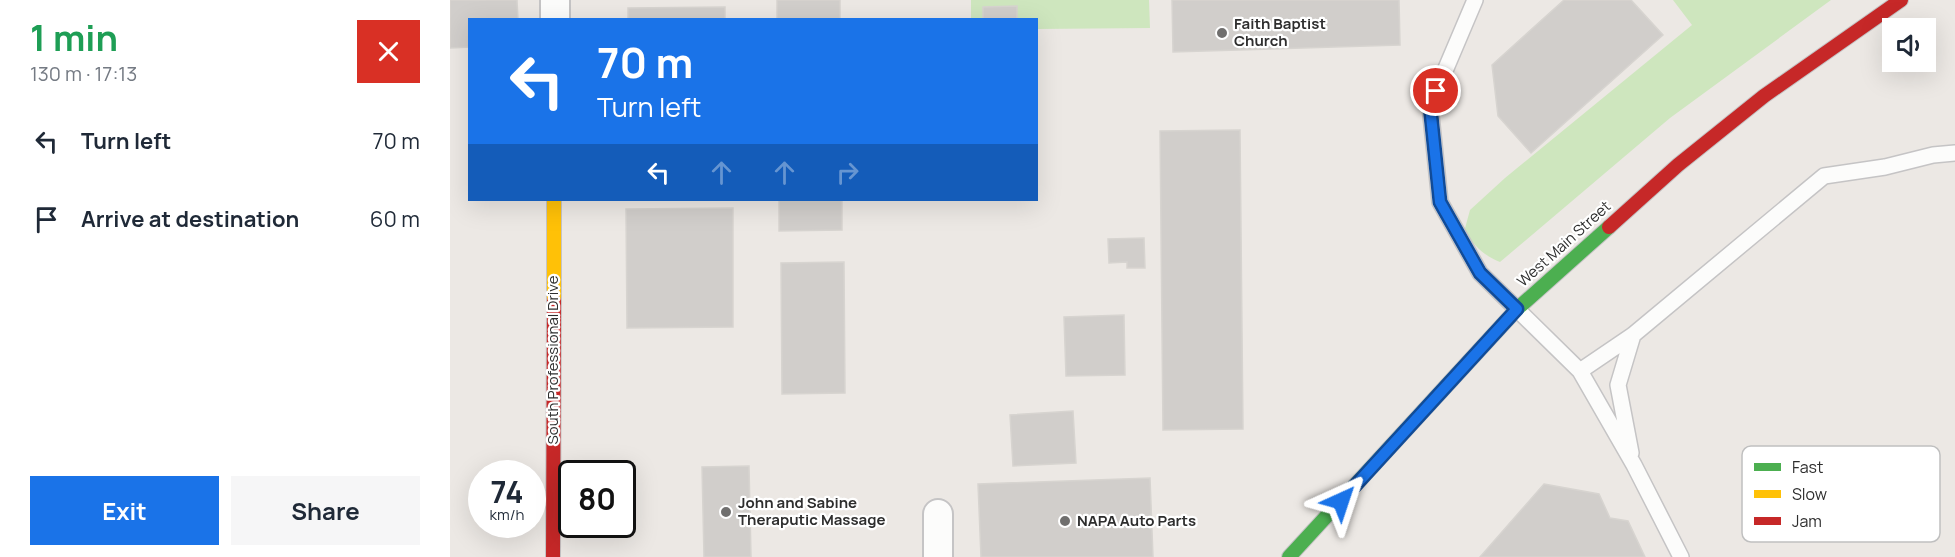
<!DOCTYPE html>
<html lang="en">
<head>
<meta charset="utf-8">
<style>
	:root { --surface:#fff; --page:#f6f6f7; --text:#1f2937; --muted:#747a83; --accent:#1a73e8 }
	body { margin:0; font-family:Manrope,sans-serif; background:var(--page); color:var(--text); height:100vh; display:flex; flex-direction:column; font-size:22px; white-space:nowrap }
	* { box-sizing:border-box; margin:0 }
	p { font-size:20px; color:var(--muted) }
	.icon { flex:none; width:33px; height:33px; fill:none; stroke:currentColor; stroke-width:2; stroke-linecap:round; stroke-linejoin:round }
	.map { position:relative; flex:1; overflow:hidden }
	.details { display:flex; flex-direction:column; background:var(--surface); width:450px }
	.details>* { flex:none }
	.guide { position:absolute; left:18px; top:18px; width:570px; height:183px; border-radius:0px; box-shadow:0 6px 24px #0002; background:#1a73e8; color:#fff; overflow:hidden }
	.controls { position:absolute; left:1432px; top:18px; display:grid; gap:12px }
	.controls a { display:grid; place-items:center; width:54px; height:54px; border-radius:0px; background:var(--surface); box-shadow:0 6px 24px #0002; font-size:30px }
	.speed { position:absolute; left:18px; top:460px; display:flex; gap:12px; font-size:30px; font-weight:700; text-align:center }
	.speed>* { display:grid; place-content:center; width:78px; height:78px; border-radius:50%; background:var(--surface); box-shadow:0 6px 24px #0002; line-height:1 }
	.speed small { font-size:15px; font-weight:400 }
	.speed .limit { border:3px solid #111; border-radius:9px; background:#fff; color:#111 }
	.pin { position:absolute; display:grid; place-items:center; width:51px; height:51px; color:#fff; margin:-26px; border:3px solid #fff; border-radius:50%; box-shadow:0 2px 6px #0007 }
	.me { position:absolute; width:66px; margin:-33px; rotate:42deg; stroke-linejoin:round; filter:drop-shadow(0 0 4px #0008) }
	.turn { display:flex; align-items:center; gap:21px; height:126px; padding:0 30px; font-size:27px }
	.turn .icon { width:78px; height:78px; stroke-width:2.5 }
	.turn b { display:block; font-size:42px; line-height:51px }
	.lanes { display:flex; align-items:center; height:57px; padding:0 30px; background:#0003; justify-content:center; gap:30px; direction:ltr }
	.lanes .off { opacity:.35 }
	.round { display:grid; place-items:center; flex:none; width:63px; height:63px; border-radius:0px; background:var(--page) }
	.headline { display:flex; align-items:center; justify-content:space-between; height:102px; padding:0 30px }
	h1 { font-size:36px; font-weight:700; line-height:45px; color:#1e9e55 }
	.button { display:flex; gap:12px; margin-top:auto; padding:12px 30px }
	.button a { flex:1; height:69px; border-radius:0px; background:var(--accent); color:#fff; font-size:24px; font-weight:700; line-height:69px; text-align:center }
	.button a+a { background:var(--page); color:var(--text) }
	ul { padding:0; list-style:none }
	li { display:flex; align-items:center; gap:18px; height:78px; padding:0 30px }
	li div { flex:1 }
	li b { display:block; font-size:22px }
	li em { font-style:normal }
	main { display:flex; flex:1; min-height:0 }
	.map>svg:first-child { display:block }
</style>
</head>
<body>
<main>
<section class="details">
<div class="headline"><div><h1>1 min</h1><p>130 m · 17:13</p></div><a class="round" style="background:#d93025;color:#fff"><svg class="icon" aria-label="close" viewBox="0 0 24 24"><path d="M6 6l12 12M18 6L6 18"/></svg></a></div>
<ul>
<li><svg class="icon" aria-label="left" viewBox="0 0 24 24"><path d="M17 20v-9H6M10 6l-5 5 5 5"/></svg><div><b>Turn left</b></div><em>70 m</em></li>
<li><svg class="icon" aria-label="arrive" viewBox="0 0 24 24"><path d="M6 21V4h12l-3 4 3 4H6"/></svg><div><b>Arrive at destination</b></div><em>60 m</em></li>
</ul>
<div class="button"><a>Exit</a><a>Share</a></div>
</section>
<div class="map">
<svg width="1505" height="557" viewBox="0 0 1505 557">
	<rect width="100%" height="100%" fill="#ece8e4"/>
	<!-- green -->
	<path fill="#cee6be" d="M521,0H699L700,28L587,29L586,20L521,19Z
		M1223,0H1381L1220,118L1050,262C1033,255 1025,246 1014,232L1020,210L1055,178L1242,25Z"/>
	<!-- building -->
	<path fill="#d1cecb" stroke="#d7d4d0" stroke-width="1.5" d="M0,0H67L68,20H20V47L0,48Z
		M327,0H390V20H327Z
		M722,0H949L950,45L723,52Z
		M1114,0H1181L1213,35L1081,153L1048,116L1042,65Z
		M567,6V20H533V7Z
		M275,7V20H178V8Z
		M790,130L793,429L713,430L710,131Z
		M329,200H392V230L329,231Z
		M283,208V327L177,328L176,209Z
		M694,238L695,268H677V262L659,263L658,239Z
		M394,262L395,393L332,394L331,263Z
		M674,315L675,375L616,376L614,317Z
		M623,411L626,463L563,466L560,415Z
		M299,466L301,557H254L252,467Z
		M700,478L703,557H531L528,484Z
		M1094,484L1149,494L1160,518L1178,521L1195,557H1030Z"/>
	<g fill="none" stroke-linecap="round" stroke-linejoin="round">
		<defs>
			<path id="lane" d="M1025,0L980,106L990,202L1030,273L1130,371L1184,465L1231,557
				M1130,371L1183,335L1374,176L1435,167L1483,155L1505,153
				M1181,453L1168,385L1183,335"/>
			<path id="street" d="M105,20V0
				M488,557V514"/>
			<path id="fast" d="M839,557L1067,309L1159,227"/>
			<path id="slow" d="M104,301V200"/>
			<path id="jam" d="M1159,227L1228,165L1314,96L1451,0
				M103,557L104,301"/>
		</defs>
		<!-- lane casing -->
		<use href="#lane" stroke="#c5c4c5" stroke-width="18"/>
		<!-- street casing -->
		<use href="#street" stroke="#c5c4c5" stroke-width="32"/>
		<!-- fast casing -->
		<use href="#fast" stroke="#c5c4c5" stroke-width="16"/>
		<!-- slow casing -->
		<use href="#slow" stroke="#c5c4c5" stroke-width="16"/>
		<!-- jam casing -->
		<use href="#jam" stroke="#c5c4c5" stroke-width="16"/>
		<!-- lane -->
		<use href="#lane" stroke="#fcfcfb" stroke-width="15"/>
		<!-- street -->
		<use href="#street" stroke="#fcfcfb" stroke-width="28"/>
		<!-- fast -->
		<use href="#fast" stroke="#4caf50" stroke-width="14"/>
		<!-- slow -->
		<use href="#slow" stroke="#ffc107" stroke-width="14"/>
		<!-- jam -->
		<use href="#jam" stroke="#c62828" stroke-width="14"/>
	</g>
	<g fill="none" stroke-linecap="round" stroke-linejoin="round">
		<defs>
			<path id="route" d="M891,501L1067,309L1030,273L990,202L980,106L986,91"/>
		</defs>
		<!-- route casing -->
		<use href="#route" stroke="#114b97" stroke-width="15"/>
		<!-- route -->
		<use href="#route" stroke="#1a73e8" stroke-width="10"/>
	</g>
	<!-- markers -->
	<g fill="#706f6e" stroke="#fff" stroke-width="2">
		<circle cx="772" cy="33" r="6"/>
		<circle cx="276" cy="512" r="6"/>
		<circle cx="615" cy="521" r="6"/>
	</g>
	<g text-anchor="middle" stroke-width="4.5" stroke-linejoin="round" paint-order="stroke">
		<!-- poi labels -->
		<g font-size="15" font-weight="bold" fill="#2e2e2e" stroke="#fff" text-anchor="start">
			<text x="784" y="29">Faith Baptist<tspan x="784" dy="17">Church</tspan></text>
			<text x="288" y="508">John and Sabine<tspan x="288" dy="17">Theraputic Massage</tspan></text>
			<text x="627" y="526">NAPA Auto Parts</text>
		</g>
		<!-- street labels -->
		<g font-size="15" fill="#2e2e2e" stroke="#fff">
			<text transform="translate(1114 244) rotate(-42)" y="5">West Main Street</text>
			<text transform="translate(103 360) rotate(-90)" y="5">South Professional Drive</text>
		</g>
	</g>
	<!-- legend -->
	<rect x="1292" y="446" width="198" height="96" rx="9" fill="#fff" stroke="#c0c0c0" stroke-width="1.5"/>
	<rect x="1304" y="463" width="27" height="8" fill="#4caf50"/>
	<rect x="1304" y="490" width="27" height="8" fill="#ffc107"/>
	<rect x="1304" y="517" width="27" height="8" fill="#c62828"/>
	<g font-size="16" fill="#2e2e2e">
		<text x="1342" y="473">Fast</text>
		<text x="1342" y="500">Slow</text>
		<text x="1342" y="527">Jam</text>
	</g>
</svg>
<div class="controls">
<a><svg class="icon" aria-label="sound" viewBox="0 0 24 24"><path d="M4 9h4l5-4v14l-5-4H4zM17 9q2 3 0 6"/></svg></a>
</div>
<div class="speed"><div>74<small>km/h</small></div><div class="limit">80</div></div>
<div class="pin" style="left:986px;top:91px;background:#d93025"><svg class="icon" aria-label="arrive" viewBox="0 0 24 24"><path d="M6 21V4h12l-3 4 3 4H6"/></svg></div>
<svg class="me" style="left:891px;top:501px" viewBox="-20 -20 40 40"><path d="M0-17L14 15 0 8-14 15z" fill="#1a73e8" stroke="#fff" stroke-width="4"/></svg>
<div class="guide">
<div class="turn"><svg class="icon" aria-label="left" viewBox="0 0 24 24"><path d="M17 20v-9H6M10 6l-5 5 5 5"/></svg><div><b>70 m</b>Turn left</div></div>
<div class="lanes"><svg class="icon" aria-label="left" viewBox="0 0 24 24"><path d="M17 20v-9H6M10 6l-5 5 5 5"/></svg><svg class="icon off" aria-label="ahead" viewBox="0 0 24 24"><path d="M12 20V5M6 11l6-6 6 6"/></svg><svg class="icon off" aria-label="ahead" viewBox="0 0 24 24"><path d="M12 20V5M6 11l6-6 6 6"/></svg><svg class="icon off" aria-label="right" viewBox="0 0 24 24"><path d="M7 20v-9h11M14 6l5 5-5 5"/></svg></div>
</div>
</div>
</main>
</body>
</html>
